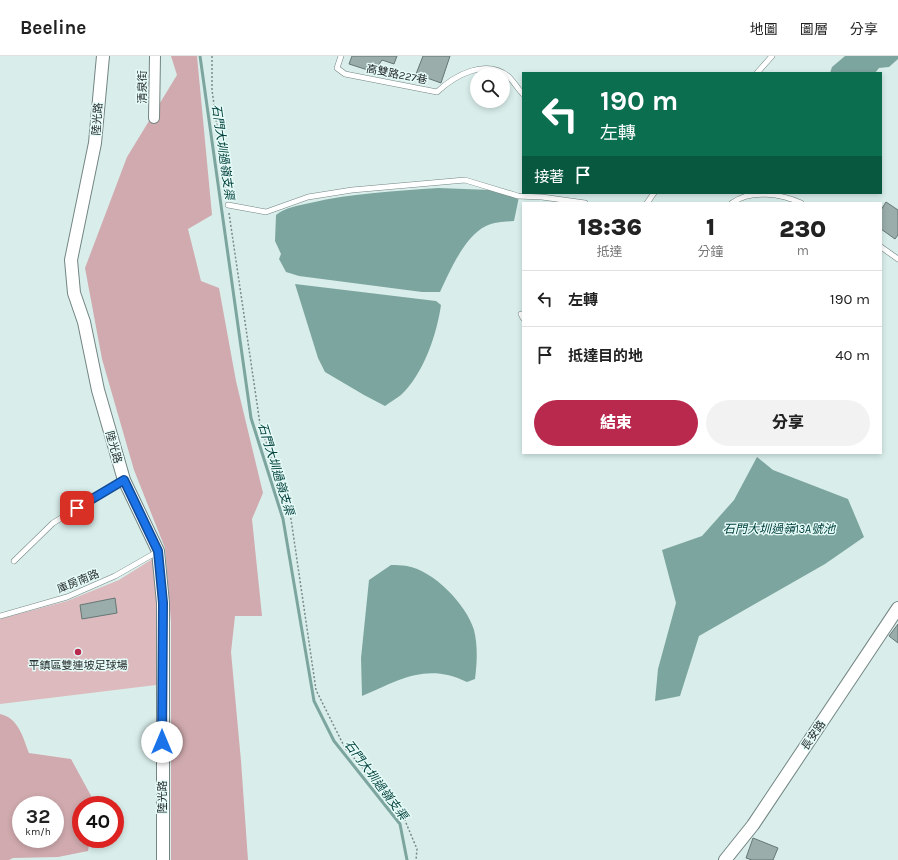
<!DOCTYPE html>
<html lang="zh-TW">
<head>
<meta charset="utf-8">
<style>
	:root { --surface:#fff; --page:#f2f2f2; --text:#222; --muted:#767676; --line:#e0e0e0; --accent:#b9284d }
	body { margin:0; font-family:Karla,"Noto Sans TC",sans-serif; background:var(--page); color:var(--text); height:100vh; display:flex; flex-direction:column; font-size:15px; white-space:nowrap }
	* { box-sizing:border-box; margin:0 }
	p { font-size:13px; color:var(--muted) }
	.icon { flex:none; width:22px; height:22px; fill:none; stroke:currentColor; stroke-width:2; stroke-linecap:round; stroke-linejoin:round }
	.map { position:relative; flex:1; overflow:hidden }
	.details { position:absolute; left:522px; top:146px; width:360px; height:252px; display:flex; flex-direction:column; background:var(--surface); border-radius:0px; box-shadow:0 2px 6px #0003 }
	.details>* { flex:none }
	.top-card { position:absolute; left:522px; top:16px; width:360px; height:122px; border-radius:0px; box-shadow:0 2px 6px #0003; background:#0b6e4f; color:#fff; overflow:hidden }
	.tools { position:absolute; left:470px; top:12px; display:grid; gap:8px }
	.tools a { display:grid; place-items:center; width:40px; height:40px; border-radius:50%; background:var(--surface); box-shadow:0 2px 6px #0003; font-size:20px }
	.speed { position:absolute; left:12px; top:740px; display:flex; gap:8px; font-size:20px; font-weight:700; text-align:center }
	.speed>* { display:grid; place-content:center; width:52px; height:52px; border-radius:50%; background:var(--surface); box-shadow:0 2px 6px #0003; line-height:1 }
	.speed small { font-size:10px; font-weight:400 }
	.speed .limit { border:6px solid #d22; background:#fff; color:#111 }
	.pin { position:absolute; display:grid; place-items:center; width:34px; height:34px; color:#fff; margin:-17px; border-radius:8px; box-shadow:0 2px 6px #0006 }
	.me { position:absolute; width:44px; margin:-22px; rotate:0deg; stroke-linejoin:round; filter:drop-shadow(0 0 3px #0008) }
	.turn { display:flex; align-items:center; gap:14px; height:84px; padding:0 12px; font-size:18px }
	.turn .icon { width:52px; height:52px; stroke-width:2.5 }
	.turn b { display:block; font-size:28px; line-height:34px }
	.then { display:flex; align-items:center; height:38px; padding:0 12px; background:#0003; gap:8px; font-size:15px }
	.eta { display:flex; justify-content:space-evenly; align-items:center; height:68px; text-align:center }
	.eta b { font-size:24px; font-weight:800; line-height:28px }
	.button { display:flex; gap:8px; margin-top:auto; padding:8px 12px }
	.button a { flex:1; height:46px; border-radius:24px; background:var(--accent); color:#fff; font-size:16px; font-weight:800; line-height:46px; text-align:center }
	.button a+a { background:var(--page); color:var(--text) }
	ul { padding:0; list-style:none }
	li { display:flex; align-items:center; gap:12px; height:56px; padding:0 12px; border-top:1px solid var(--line) }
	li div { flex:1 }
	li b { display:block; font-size:15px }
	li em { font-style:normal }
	header { display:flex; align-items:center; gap:24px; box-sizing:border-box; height:56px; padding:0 20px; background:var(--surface); border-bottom:1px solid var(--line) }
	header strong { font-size:19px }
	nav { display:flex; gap:22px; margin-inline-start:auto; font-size:14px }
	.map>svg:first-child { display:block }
</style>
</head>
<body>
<header>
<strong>Beeline</strong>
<nav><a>地圖</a><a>圖層</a><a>分享</a></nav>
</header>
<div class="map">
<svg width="898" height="804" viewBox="0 0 898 804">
	<rect width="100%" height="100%" fill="#d9eeeb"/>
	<!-- green -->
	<path fill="#dcbabd" d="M154,502L157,545L156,629L0,648V563L67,545L119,524Z"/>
	<!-- forest -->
	<path fill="#d0aaae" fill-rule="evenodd" d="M171,0H197L212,159L188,173L201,225L219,232L236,325L263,437L252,463L262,560H235L231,596L241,705L248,804H171V566L165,492L134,414L102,303L85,212L127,101L177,19Z
		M0,658C19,662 23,682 29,697L71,703L95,747V749H81V783H90L88,795L58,801L13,802L9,804H0ZM21,749H55V783H21Z"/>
	<!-- water -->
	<path fill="#7da59f" d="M845,0H898V3L889,11L879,12L875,17H830L832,11Z
		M439,132L490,134L519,141L514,165C504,166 495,166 486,170C464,181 450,215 440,236H422L299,220L286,216L279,203L281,198L275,185L276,159C286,151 297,150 310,147C353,137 395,135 439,132Z
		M295,228L436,245L441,249C437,278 423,319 401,339C396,343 390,346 385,350L364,339L325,316L318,302Z
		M757,401L773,414L848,443L864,481L825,508L699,580L680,640L655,645L658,613L676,547L662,494L702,480L734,444Z
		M391,509C396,509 402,509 407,510C434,515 466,548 474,574C478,590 477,607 475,623L467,626C427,606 399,624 362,640L361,602L369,524Z"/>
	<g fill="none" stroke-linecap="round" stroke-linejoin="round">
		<!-- stream -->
		<path stroke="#7da59f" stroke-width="3" d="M200,0L251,362L283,463L314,645L334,685L400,768L407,804"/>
	</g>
	<!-- building -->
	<path fill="#9aadab" stroke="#657775" d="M352,0H397L394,8L382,4L374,16L349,8Z
		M423,0H450L441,27L416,18Z
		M886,146L898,154V179L895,183L881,173V154Z
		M115,542L117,557L82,563L80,549Z
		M898,568V587L889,580Z
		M753,782L778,792L773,804H752L746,802Z"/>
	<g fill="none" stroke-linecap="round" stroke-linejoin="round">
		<defs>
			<path id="service" d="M341,0L337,12L345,18L437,36C455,19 486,2 509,21C514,26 518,33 523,38
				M757,17L772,0
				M647,147L654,137
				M732,147C751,133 782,138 801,147
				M228,149L266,156L308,141L352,134L465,124L518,140L542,141L585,147
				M881,191L898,203
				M521,258L523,262
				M14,505L53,467L124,424
				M0,560L67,541L115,520L157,496"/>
			<path id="minor" d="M154,62L155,0"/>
			<path id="tertiary" d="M103,0L95,87L71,204L74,237L84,266L98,334L124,424L158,495L163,547V804
				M725,804L753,769L898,552"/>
		</defs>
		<!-- service casing -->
		<use href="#service" stroke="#738583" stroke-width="6"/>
		<!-- minor casing -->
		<use href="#minor" stroke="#738583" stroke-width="12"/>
		<!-- tertiary casing -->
		<use href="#tertiary" stroke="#738583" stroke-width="14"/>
		<!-- path -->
		<path stroke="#7b8a88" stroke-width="1.5" stroke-dasharray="2 2" stroke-linecap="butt" d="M212,0V34L227,143
			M229,157L260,368L291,463L316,634L345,692L401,755L417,793L416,804"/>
		<!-- service -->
		<use href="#service" stroke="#fff" stroke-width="5"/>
		<!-- minor -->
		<use href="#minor" stroke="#fff" stroke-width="10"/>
		<!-- tertiary -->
		<use href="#tertiary" stroke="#fff" stroke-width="12"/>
	</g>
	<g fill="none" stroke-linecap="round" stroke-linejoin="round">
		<defs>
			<path id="route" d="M77,452L124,424L158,495L163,547L162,686"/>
		</defs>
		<!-- route casing -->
		<use href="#route" stroke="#114b97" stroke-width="10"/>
		<!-- route -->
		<use href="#route" stroke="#1a73e8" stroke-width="7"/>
	</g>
	<!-- markers -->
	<circle fill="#b9284d" stroke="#e6fbf8" stroke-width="1.5" cx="78" cy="596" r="4"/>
	<g text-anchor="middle" stroke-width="3" stroke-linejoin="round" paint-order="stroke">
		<!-- street labels -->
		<g font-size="11" fill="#272f2e" stroke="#e6fbf8">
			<text transform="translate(397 18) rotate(11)" y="4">高雙路227巷</text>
			<text transform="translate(142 31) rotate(-90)" y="4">清泉街</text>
			<text transform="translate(97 63) rotate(-86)" y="4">陸光路</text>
			<text transform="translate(114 391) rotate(74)" y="4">陸光路</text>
			<text transform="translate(78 525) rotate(-22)" y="4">庫房南路</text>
			<text transform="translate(813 679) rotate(-56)" y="4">長安路</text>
			<text transform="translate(162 741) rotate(-90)" y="4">陸光路</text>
		</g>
		<!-- poi labels -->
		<g font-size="11" fill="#272f2e" stroke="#e6fbf8">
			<text x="78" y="613">平鎮區雙連坡足球場</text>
		</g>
		<!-- water labels -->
		<g font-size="12" font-style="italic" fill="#00403b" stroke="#e6fbf8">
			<text transform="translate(223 96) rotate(82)" y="4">石門大圳過嶺支渠</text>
			<text transform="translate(276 413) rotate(73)" y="4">石門大圳過嶺支渠</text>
			<text x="779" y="477">石門大圳過嶺13A號池</text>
			<text transform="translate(376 724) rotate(53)" y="4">石門大圳過嶺支渠</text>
		</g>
	</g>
</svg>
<div class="tools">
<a><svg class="icon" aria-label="search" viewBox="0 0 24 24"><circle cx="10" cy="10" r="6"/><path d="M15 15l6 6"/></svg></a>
</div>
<div class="speed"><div>32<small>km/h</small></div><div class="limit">40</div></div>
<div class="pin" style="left:77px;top:452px;background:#d93025"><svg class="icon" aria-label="arrive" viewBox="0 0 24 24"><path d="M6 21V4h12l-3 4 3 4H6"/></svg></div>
<svg class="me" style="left:162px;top:686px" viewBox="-20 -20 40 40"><circle r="19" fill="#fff"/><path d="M0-13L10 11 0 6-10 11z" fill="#1a73e8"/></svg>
<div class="top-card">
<div class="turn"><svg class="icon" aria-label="left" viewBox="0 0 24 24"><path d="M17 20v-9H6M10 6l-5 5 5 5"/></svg><div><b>190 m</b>左轉</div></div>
<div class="then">接著<svg class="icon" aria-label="arrive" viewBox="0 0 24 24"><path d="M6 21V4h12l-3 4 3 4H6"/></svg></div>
</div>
<section class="details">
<div class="eta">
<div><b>18:36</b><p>抵達</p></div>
<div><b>1</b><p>分鐘</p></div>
<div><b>230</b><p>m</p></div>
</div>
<ul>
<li><svg class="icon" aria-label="left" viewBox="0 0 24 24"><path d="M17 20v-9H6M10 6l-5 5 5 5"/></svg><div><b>左轉</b></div><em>190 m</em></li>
<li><svg class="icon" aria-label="arrive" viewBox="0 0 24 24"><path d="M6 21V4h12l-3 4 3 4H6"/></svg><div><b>抵達目的地</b></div><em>40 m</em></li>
</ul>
<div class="button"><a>結束</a><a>分享</a></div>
</section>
</div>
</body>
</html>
